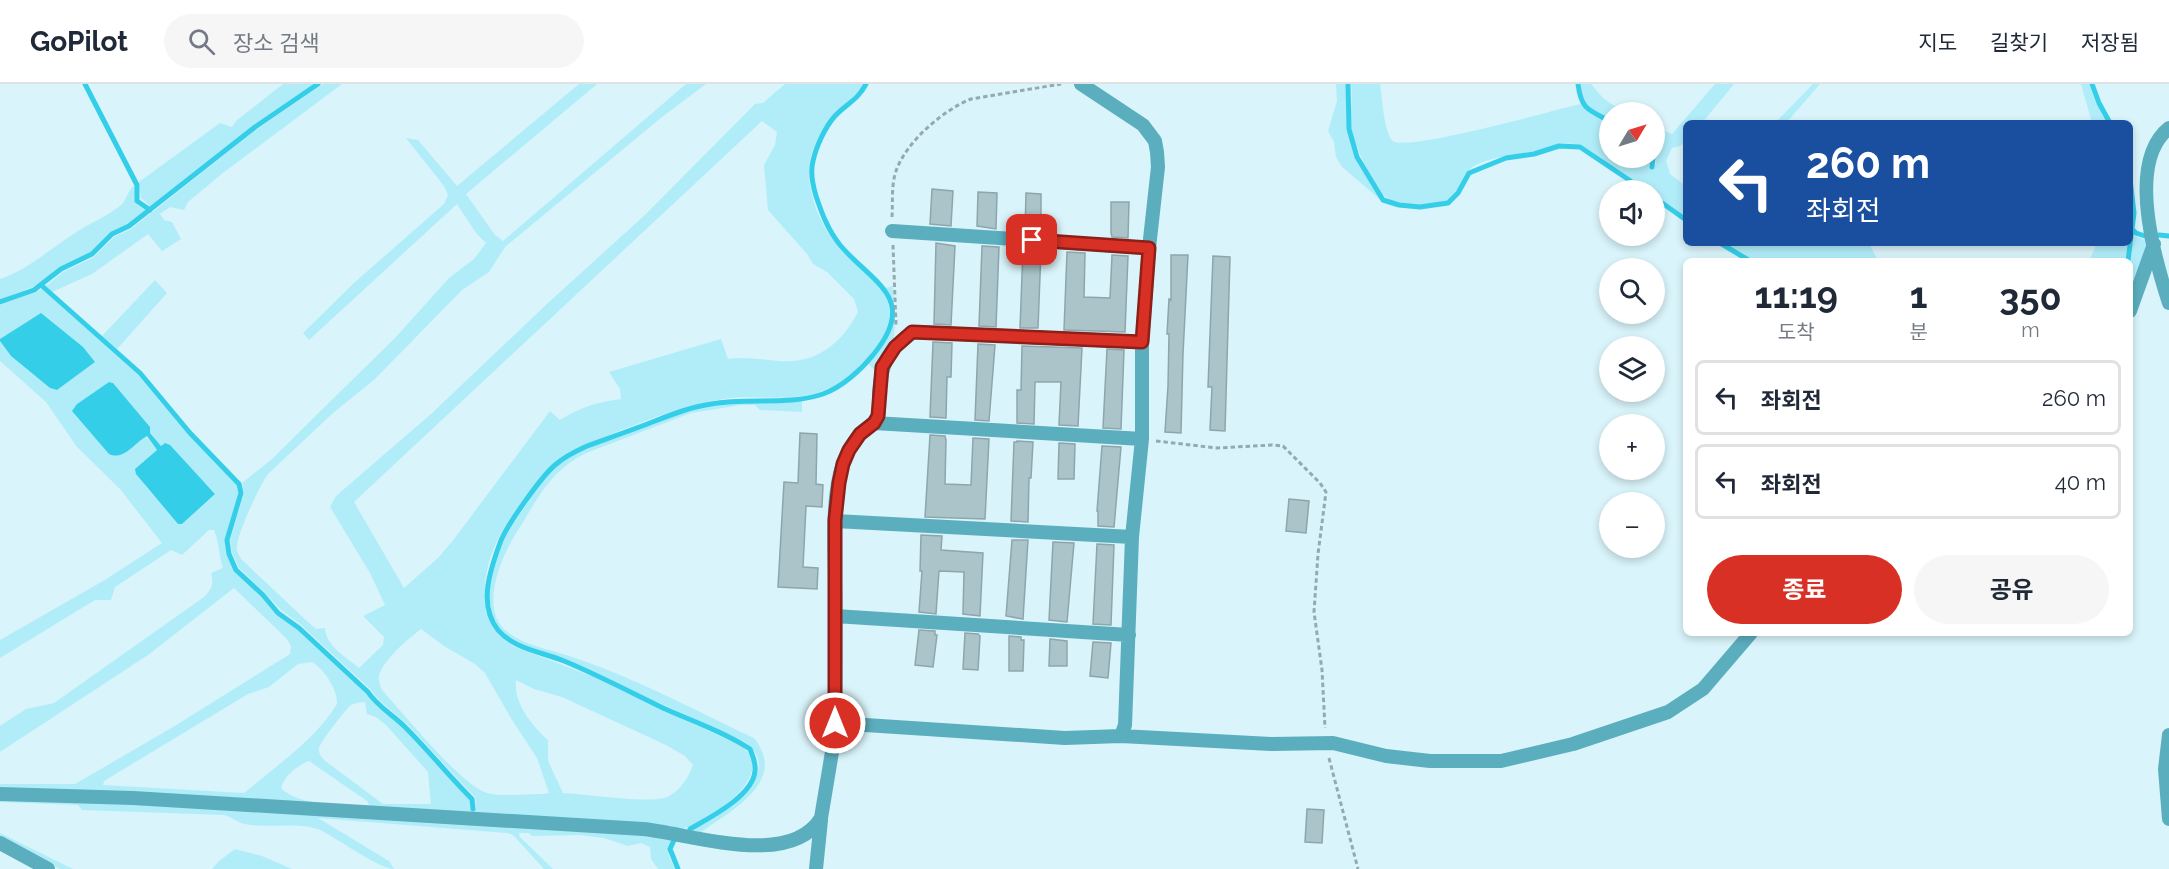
<!DOCTYPE html>
<html lang="ko">
<head>
<meta charset="utf-8">
<style>
	:root { --surface:#fff; --page:#f6f6f7; --text:#1f2937; --muted:#747a83; --line:#e0e1e3; --accent:#d93025 }
	body { margin:0; font-family:Raleway,"Noto Sans KR",sans-serif; background:var(--page); color:var(--text); height:100vh; display:flex; flex-direction:column; font-size:22px; white-space:nowrap }
	* { box-sizing:border-box; margin:0 }
	p { font-size:20px; color:var(--muted) }
	.icon { flex:none; width:33px; height:33px; fill:none; stroke:currentColor; stroke-width:2; stroke-linecap:round; stroke-linejoin:round }
	.map { position:relative; flex:1; overflow:hidden }
	.panel { position:absolute; left:1683px; top:174px; width:450px; height:378px; display:flex; flex-direction:column; background:var(--surface); border-radius:9px; box-shadow:0 3px 9px #0003 }
	.panel>* { flex:none }
	.banner { position:absolute; left:1683px; top:36px; width:450px; height:126px; border-radius:9px; box-shadow:0 3px 9px #0003; background:#1a4fa0; color:#fff; overflow:hidden }
	.needle { width:39px; rotate:52deg }
	.tools { position:absolute; left:1599px; top:18px; display:grid; gap:12px }
	.tools a { display:grid; place-items:center; width:66px; height:66px; border-radius:50%; background:var(--surface); box-shadow:0 3px 9px #0003; font-size:30px }
	.pin { position:absolute; display:grid; place-items:center; width:51px; height:51px; color:#fff; margin:-26px; border-radius:12px; box-shadow:0 3px 9px #0006 }
	.me { position:absolute; width:66px; margin:-33px; rotate:0deg; stroke-linejoin:round; filter:drop-shadow(0 0 4px #0008) }
	.turn { display:flex; align-items:center; gap:21px; height:126px; padding:0 24px; font-size:27px }
	.turn .icon { width:78px; height:78px; stroke-width:2.5 }
	.turn b { display:block; font-size:42px; line-height:51px }
	.eta { display:flex; justify-content:space-evenly; align-items:center; height:102px; text-align:center }
	.eta b { font-size:36px; font-weight:700; line-height:42px }
	.button { display:flex; gap:12px; margin-top:auto; padding:12px 24px }
	.button a { flex:1; height:69px; border-radius:36px; background:var(--accent); color:#fff; font-size:24px; font-weight:700; line-height:69px; text-align:center }
	.button a+a { background:var(--page); color:var(--text) }
	ul { padding:0; list-style:none }
	li { display:flex; align-items:center; gap:18px; height:75px; margin:0 12px 9px; padding:0 12px; border:3px solid var(--line); border-radius:9px }
	li div { flex:1 }
	li b { display:block; font-size:22px }
	li em { font-style:normal }
	header { display:flex; align-items:center; gap:36px; box-sizing:border-box; height:84px; padding:0 30px; background:var(--surface); border-bottom:2px solid var(--line) }
	header strong { font-size:28px }
	nav { display:flex; gap:33px; margin-inline-start:auto; font-size:21px }
	.search { width:420px; height:54px; background:var(--page); display:flex; align-items:center; gap:15px; box-sizing:border-box; padding:0 21px; border-radius:33px; color:var(--muted); font-size:22px }
	.map>svg:first-child { display:block }
</style>
</head>
<body>
<header>
<strong>GoPilot</strong>
<div class="search"><svg class="icon" aria-label="search" viewBox="0 0 24 24"><circle cx="10" cy="10" r="6"/><path d="M15 15l6 6"/></svg>장소 검색</div>
<nav><a>지도</a><a>길찾기</a><a>저장됨</a></nav>
</header>
<div class="map">
<svg width="2169" height="785" viewBox="0 0 2169 785">
	<rect width="100%" height="100%" fill="#d9f4fa"/>
	<!-- green -->
	<path fill="#b1edf9" fill-rule="evenodd" d="M283,0H315L254,41L151,123L141,114L139,98L220,39L232,43L237,36Z
		M323,0H342L224,88L188,118L184,126L170,123L160,130L164,136L172,138L181,155L162,167L148,150L92,190L52,208L46,202L63,188L94,173L114,153L131,145L257,45Z
		M579,0H597L466,110L495,151L503,157L686,0H706L662,33L505,163L489,188L462,206L375,295L333,329L268,390C260,400 234,456 237,466C238,470 240,472 241,475L309,539L316,545L325,544C326,562 346,573 359,584L383,561L384,553L363,532L385,521L370,489L330,423L336,412L431,330L549,218L646,130L755,20L763,19L785,0H863C856,13 845,19 835,29C826,38 812,64 810,77C805,106 821,144 840,165C872,199 914,218 873,268C860,284 841,300 823,307C791,319 756,310 724,315C676,322 631,343 586,360C575,365 563,371 554,379C541,390 532,405 522,419C515,430 505,441 499,453C480,491 476,535 513,562L594,593L741,662C780,689 711,736 686,744C681,746 673,743 668,742L0,707V700H75L173,643L290,570L291,562L286,554L234,504L148,571L0,668V642L26,625L54,619L204,513C212,505 214,500 211,489L223,484C219,472 219,458 214,446H209L182,471L171,466L115,503L111,516H95L0,574V556L103,497L162,459L120,405L77,363L46,318L0,277V257L11,272L50,304L57,306L95,278L82,263L41,230L0,255V221L42,205L138,291L188,350L237,401L239,409L225,456L227,471L235,487L262,512L277,530L297,545L367,609C376,623 392,632 404,644C426,667 447,693 470,716L471,725L473,726L476,724L475,713C452,690 431,665 408,641C396,629 380,620 371,606L301,541L281,526L265,509L239,484L232,469L230,456L244,409L242,399L272,375L346,302L395,254L449,194L474,175L486,159L476,149L457,120L309,256L303,249L355,198L444,120L448,111L444,102L406,54L418,56L457,102ZM762,37L777,48L775,61L764,81L768,126L807,170L813,180L827,188L854,215L858,228C842,259 817,280 780,277C762,276 746,272 728,275L721,255L609,288L620,305L621,315C598,318 580,323 560,336L550,327L454,455L439,473L404,504L354,418ZM109,298L113,299L150,343V349L161,362L165,359L215,409L182,440L178,439C164,420 145,406 135,385L157,366L146,352L140,356L77,320ZM421,545L444,562L475,580L485,589L512,636L537,674L549,709L542,710C526,710 502,713 487,709C462,702 402,628 382,606C380,601 378,597 379,592C383,576 408,555 421,545ZM312,578C324,585 338,606 337,620C315,656 276,682 244,709L103,701L104,697L248,610L269,603L298,580ZM516,596L534,605L562,613L666,661L685,672L693,681C689,693 680,707 667,713C650,720 584,710 563,709L548,677V656C532,642 513,618 516,596ZM365,618L367,630L376,633L386,641L428,688L431,720H383L324,676C321,672 318,669 319,664C321,657 346,625 351,621C355,619 360,618 365,618ZM309,677L367,717L370,722C347,722 298,722 281,704C284,692 298,681 309,677Z
		M1336,0H1346L1347,45L1355,74L1382,117L1342,83L1336,73L1334,58L1328,47L1337,17Z
		M1351,0H1380C1382,12 1384,50 1393,57C1407,68 1555,26 1580,20L1592,31L1609,38L1610,74H1652L1651,82L1654,84L1656,79L1655,43L1672,50L1715,0H1734L1702,39H1686C1686,56 1690,60 1672,64L1666,77L1670,90L1686,102V133L1655,110L1654,106H1648L1581,61C1574,60 1566,59 1558,60C1549,62 1541,66 1532,68C1516,71 1478,74 1467,88C1460,97 1457,112 1446,117C1431,124 1400,122 1387,114C1375,108 1354,60 1352,46C1349,31 1353,15 1351,0Z
		M1580,0H1591L1603,14L1623,28H1610L1609,34C1590,25 1582,24 1580,0Z
		M1813,0H1820L1786,39H1775Z
		M2081,0H2089L2097,20L2108,39H2092Z
		M135,101V119L146,127L128,140L111,149L91,169L60,184L40,200L0,216V195C30,185 52,163 78,147C92,138 110,131 122,120C127,114 128,106 135,101Z
		M2134,151L2142,155L2151,156L2130,220V178Z
		M1724,159H1869L1878,177H1754Z
		M2097,159H2129L2125,177H2089Z
		M155,196L167,209L117,265L102,252Z
		M893,202L895,237L893,263L878,291L869,280C886,257 903,232 885,204Z
		M802,316V328L760,326L755,321H741L691,329L586,369C548,388 537,417 515,451C502,472 485,513 498,537C510,559 545,564 566,571C630,591 694,626 754,654C789,698 730,727 700,749L692,746C717,731 789,692 745,658L576,581L514,558L501,547L492,531L488,506L489,498L502,456L543,396L556,382L574,369L692,325L728,318Z
		M0,714L183,722L674,752C665,767 668,770 675,785H658L651,775L650,763L641,759L628,762L604,754L580,751L532,752L529,749H519L520,753L553,785H544L513,751L507,749L318,734L389,777L394,785C379,785 337,754 320,746C299,737 267,745 245,740C238,739 232,733 224,731L82,726L78,721L0,718Z
		M0,749L73,785H60L0,754Z
		M235,765L262,772L292,785H212L219,777Z"/>
	<!-- water -->
	<path fill="#34cee9" d="M41,229L83,263L95,278L57,306L50,304L11,272L0,257V255Z
		M109,298L113,299L150,343V349L161,362L165,359L170,361L215,410L182,440H178L136,390L135,385L157,366L147,352C134,359 124,377 109,370L72,327L77,320Z"/>
	<g fill="none" stroke-linecap="round" stroke-linejoin="round">
		<!-- stream -->
		<path stroke="#34cee9" stroke-width="5" d="M85,0L137,101V117L150,126
			M1348,0L1349,45L1357,73L1383,116L1399,121L1420,123L1448,119L1458,109L1469,89L1506,74L1534,70L1559,62L1580,63L1644,106
			M1578,0C1581,25 1588,26 1610,37
			M2092,0L2099,19L2110,39
			M1652,83L1653,74
			M1654,113L1686,136
			M2132,145L2136,149L2148,153
			M2159,151L2169,152
			M1720,159L1750,177
			M2128,177L2134,129L2130,95
			M41,201L140,289L190,349L239,400L241,409L227,456L229,470L236,486L263,511L278,529L299,544L368,608C377,622 393,631 405,643C428,666 449,692 472,715L473,725
			M0,218L34,206L61,185L92,170L112,150L129,142L255,43L318,0
			M690,745C709,734 753,712 755,687C756,680 753,672 750,665C724,648 692,637 663,624C630,608 598,591 564,577C542,568 514,565 498,546C478,521 490,486 500,459C506,442 541,393 555,381C564,373 576,367 587,362C609,354 632,346 655,337C673,330 691,323 711,320C748,313 788,322 823,310C842,303 861,286 873,271C920,214 872,199 840,161C828,146 822,130 816,112C813,102 810,88 813,77C816,63 825,43 835,32C847,19 857,17 866,0
			M675,754L670,765L678,785"/>
	</g>
	<!-- building -->
	<path fill="#aac4c9" stroke="#8da6ac" stroke-width="1.5" d="M932,105L953,107L951,142L930,140Z
		M978,108L997,109L996,145L977,142Z
		M1026,109L1041,110V148L1025,147Z
		M1111,118H1129L1128,154L1112,153L1111,149Z
		M936,159L955,162L951,241L934,240Z
		M982,162L999,163L996,243L979,242Z
		M1023,165L1041,166L1038,244H1020Z
		M1067,168L1085,169L1084,213L1110,214L1112,171L1128,172L1125,248L1064,246Z
		M1171,171H1188L1183,270L1181,349L1165,348L1168,302L1169,250H1167L1169,215L1171,216Z
		M1213,172L1230,173L1225,347L1210,346L1212,303H1208Z
		M933,258L952,259L951,293H947L946,334L930,333Z
		M978,260L995,261L989,337L975,336Z
		M1022,262L1082,264L1078,342L1059,341L1061,298H1035L1034,340L1017,339V306H1021Z
		M1107,265L1124,266L1121,345L1103,344Z
		M800,349L817,350L816,400L823,401L822,423L806,422L803,483L818,484L817,505L778,503L784,398L798,399Z
		M930,351L945,352L946,356L945,400L971,401L973,354L989,355L985,435L925,433Z
		M1017,357L1033,358L1031,394H1029L1028,438L1011,437L1014,358H1017Z
		M1059,359L1075,360L1074,395H1058Z
		M1102,362L1121,363L1114,443L1098,442V427H1097Z
		M1289,415L1309,417L1306,449L1286,447Z
		M921,451L942,452L941,466L983,469L980,532L963,530L964,488L939,487L936,530L919,528L922,487H920Z
		M1012,456H1028L1023,535L1006,532Z
		M1053,458L1074,459L1067,538L1049,536Z
		M1097,460L1114,461L1111,541L1093,540Z
		M919,546L935,547V551H937L933,583L915,581Z
		M965,549L978,550L980,552L978,586L963,585Z
		M1009,552L1021,553V556H1024L1023,587H1009Z
		M1050,555L1067,557V582H1049Z
		M1093,558L1111,559L1108,594L1090,592Z
		M1307,725L1324,726L1322,759L1305,758Z"/>
	<g fill="none" stroke-linecap="round" stroke-linejoin="round">
		<!-- path -->
		<path stroke="#95aaaf" stroke-width="3" stroke-dasharray="4.5 3" stroke-linecap="butt" d="M892,133C893,118 891,102 896,87C906,58 943,26 971,15L1061,0
			M893,161L896,241
			M1156,357L1217,364L1272,361L1283,362L1320,399L1326,408L1318,470L1314,528L1322,586L1325,644
			M1329,674L1358,785"/>
		<!-- street -->
		<path stroke="#5baebe" stroke-width="14" d="M1081,0L1143,41L1155,57L1157,68L1158,83L1149,164L1142,258V355L1132,453L1125,641L1121,652
			M2169,44C2126,78 2155,176 2169,219
			M892,147L1149,164
			M2130,227L2154,160
			M874,339L1142,355
			M835,437L1132,453
			M835,532L1129,551
			M835,639L1065,654L1121,652L1271,660L1333,659L1386,672L1430,677H1501L1573,660L1668,628L1703,605L1751,549
			M2169,651L2165,685L2169,735
			M0,710L133,714L643,745C693,750 790,785 821,734L832,668L835,639C835,591 836,544 835,497C835,459 831,416 843,379C847,369 852,359 859,351C864,344 875,341 878,332C880,326 879,316 879,309C881,280 888,266 912,248L1142,258
			M0,759L48,785
			M816,785L821,736"/>
	</g>
	<g fill="none" stroke-linecap="round" stroke-linejoin="round">
		<defs>
			<path id="route" d="M835,639V436L839,399L843,380L849,366L860,350L874,339L878,332L882,283L895,263L912,248L1142,258L1149,164L1032,156"/>
		</defs>
		<!-- route casing -->
		<use href="#route" stroke="#8d1f18" stroke-width="15"/>
		<!-- route -->
		<use href="#route" stroke="#d93025" stroke-width="10"/>
	</g>
</svg>
<div class="tools">
<a><svg class="needle" viewBox="-14 -14 28 28"><path d="M0-13l5 13h-10z" fill="#e53935"/><path d="M0 13l5-13h-10z" fill="#747a83"/></svg></a>
<a><svg class="icon" aria-label="sound" viewBox="0 0 24 24"><path d="M4 9h4l5-4v14l-5-4H4zM17 9q2 3 0 6"/></svg></a>
<a><svg class="icon" aria-label="search" viewBox="0 0 24 24"><circle cx="10" cy="10" r="6"/><path d="M15 15l6 6"/></svg></a>
<a><svg class="icon" aria-label="layers" viewBox="0 0 24 24"><path d="M12 4l9 5-9 5-9-5zM3 14l9 5 9-5"/></svg></a>
<a>+</a>
<a>−</a>
</div>
<div class="pin" style="left:1032px;top:156px;background:#d93025"><svg class="icon" aria-label="arrive" viewBox="0 0 24 24"><path d="M6 21V4h12l-3 4 3 4H6"/></svg></div>
<svg class="me" style="left:835px;top:639px" viewBox="-20 -20 40 40"><circle r="17" fill="#d93025" stroke="#fff" stroke-width="3"/><path d="M0-11L8 9 0 5-8 9z" fill="#fff"/></svg>
<div class="banner">
<div class="turn"><svg class="icon" aria-label="left" viewBox="0 0 24 24"><path d="M17 20v-9H6M10 6l-5 5 5 5"/></svg><div><b>260 m</b>좌회전</div></div>
</div>
<section class="panel">
<div class="eta">
<div><b>11:19</b><p>도착</p></div>
<div><b>1</b><p>분</p></div>
<div><b>350</b><p>m</p></div>
</div>
<ul>
<li><svg class="icon" aria-label="left" viewBox="0 0 24 24"><path d="M17 20v-9H6M10 6l-5 5 5 5"/></svg><div><b>좌회전</b></div><em>260 m</em></li>
<li><svg class="icon" aria-label="left" viewBox="0 0 24 24"><path d="M17 20v-9H6M10 6l-5 5 5 5"/></svg><div><b>좌회전</b></div><em>40 m</em></li>
</ul>
<div class="button"><a>종료</a><a>공유</a></div>
</section>
</div>
</body>
</html>
